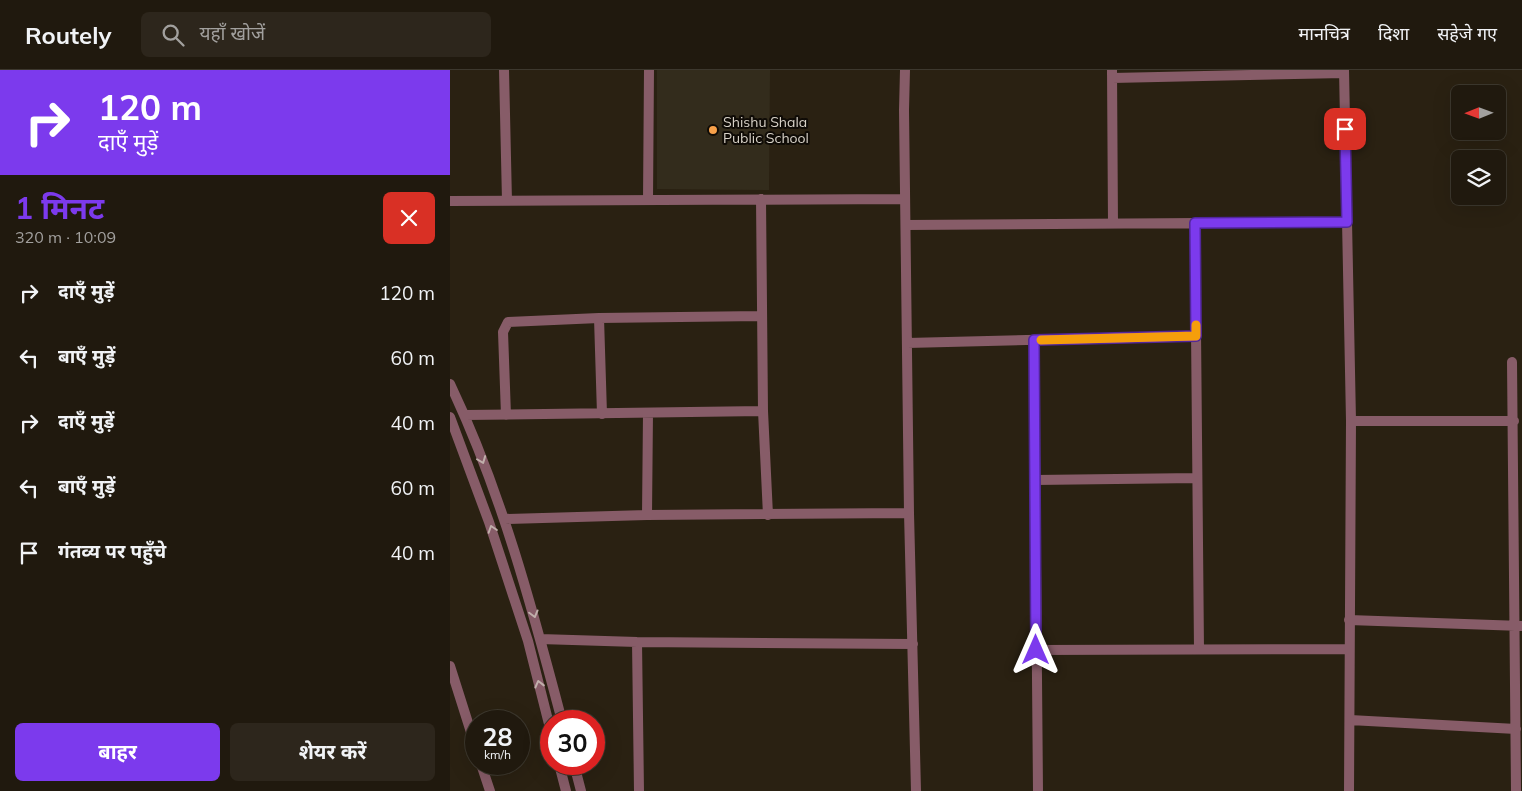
<!DOCTYPE html>
<html lang="hi">
<head>
<meta charset="utf-8">
<style>
	:root { --surface:#20190e; --page:#2d261c; --text:#f1f3f6; --muted:#a2a09e; --line:#3d382e; --accent:#7c3aed }
	body { margin:0; font-family:Mulish,"Noto Sans Devanagari",sans-serif; background:var(--page); color:var(--text); height:100vh; display:flex; flex-direction:column; font-size:19px; white-space:nowrap }
	* { box-sizing:border-box; margin:0 }
	p { font-size:16px; color:var(--muted) }
	.icon { flex:none; width:28px; height:28px; fill:none; stroke:currentColor; stroke-width:2; stroke-linecap:round; stroke-linejoin:round }
	.map { position:relative; flex:1; overflow:hidden }
	.details { display:flex; flex-direction:column; background:var(--surface); width:450px }
	.details>* { flex:none }
	.guide { background:#7c3aed; color:#fff; overflow:hidden }
	.needle { width:32px; rotate:269deg }
	.tools { position:absolute; left:1001px; top:15px; display:grid; gap:10px }
	.tools a { display:grid; place-items:center; width:55px; height:55px; border-radius:8px; background:var(--surface); box-shadow:0 5px 20px #0002,0 0 0 1px var(--line); font-size:25px }
	.speed { position:absolute; left:15px; top:640px; display:flex; gap:10px; font-size:25px; font-weight:700; text-align:center }
	.speed>* { display:grid; place-content:center; width:65px; height:65px; border-radius:50%; background:var(--surface); box-shadow:0 5px 20px #0002,0 0 0 1px var(--line); line-height:1 }
	.speed small { font-size:12px; font-weight:400 }
	.speed .limit { border:8px solid #d22; background:#fff; color:#111 }
	.pin { position:absolute; display:grid; place-items:center; width:42px; height:42px; color:#fff; margin:-21px; border-radius:10px; box-shadow:0 2px 8px #0006 }
	.me { position:absolute; width:55px; margin:-28px; rotate:0deg; stroke-linejoin:round; filter:drop-shadow(0 0 4px #0008) }
	.turn { display:flex; align-items:center; gap:18px; height:105px; padding:0 15px; font-size:22px }
	.turn .icon { width:65px; height:65px; stroke-width:2.5 }
	.turn b { display:block; font-size:35px; line-height:42px }
	.round { display:grid; place-items:center; flex:none; width:52px; height:52px; border-radius:8px; background:var(--page) }
	.overview { display:flex; align-items:center; justify-content:space-between; height:85px; padding:0 15px }
	h1 { font-size:30px; font-weight:700; line-height:38px; color:var(--accent) }
	.action { display:flex; gap:10px; margin-top:auto; padding:10px 15px }
	.action a { flex:1; height:58px; border-radius:8px; background:var(--accent); color:#fff; font-size:20px; font-weight:700; line-height:58px; text-align:center }
	.action a+a { background:var(--page); color:var(--text) }
	ul { padding:0; list-style:none }
	li { display:flex; align-items:center; gap:15px; height:65px; padding:0 15px }
	li div { flex:1 }
	li b { display:block; font-size:19px }
	li em { font-style:normal }
	header { display:flex; align-items:center; gap:30px; box-sizing:border-box; height:70px; padding:0 25px; background:var(--surface); border-bottom:1px solid var(--line) }
	header strong { font-size:24px }
	nav { display:flex; gap:28px; margin-inline-start:auto; font-size:18px }
	.search { width:350px; height:45px; background:var(--page); display:flex; align-items:center; gap:12px; box-sizing:border-box; padding:0 18px; border-radius:8px; color:var(--muted); font-size:19px }
	main { display:flex; flex:1; min-height:0 }
	.map>svg:first-child { display:block }
</style>
</head>
<body>
<header>
<strong>Routely</strong>
<div class="search"><svg class="icon" aria-label="search" viewBox="0 0 24 24"><circle cx="10" cy="10" r="6"/><path d="M15 15l6 6"/></svg>यहाँ खोजें</div>
<nav><a>मानचित्र</a><a>दिशा</a><a>सहेजे गए</a></nav>
</header>
<main>
<section class="details">
<div class="guide">
<div class="turn"><svg class="icon" aria-label="right" viewBox="0 0 24 24"><path d="M7 20v-9h11M14 6l5 5-5 5"/></svg><div><b>120 m</b>दाएँ मुड़ें</div></div>
</div>
<div class="overview"><div><h1>1 मिनट</h1><p>320 m · 10:09</p></div><a class="round" style="background:#d93025;color:#fff"><svg class="icon" aria-label="close" viewBox="0 0 24 24"><path d="M6 6l12 12M18 6L6 18"/></svg></a></div>
<ul>
<li><svg class="icon" aria-label="right" viewBox="0 0 24 24"><path d="M7 20v-9h11M14 6l5 5-5 5"/></svg><div><b>दाएँ मुड़ें</b></div><em>120 m</em></li>
<li><svg class="icon" aria-label="left" viewBox="0 0 24 24"><path d="M17 20v-9H6M10 6l-5 5 5 5"/></svg><div><b>बाएँ मुड़ें</b></div><em>60 m</em></li>
<li><svg class="icon" aria-label="right" viewBox="0 0 24 24"><path d="M7 20v-9h11M14 6l5 5-5 5"/></svg><div><b>दाएँ मुड़ें</b></div><em>40 m</em></li>
<li><svg class="icon" aria-label="left" viewBox="0 0 24 24"><path d="M17 20v-9H6M10 6l-5 5 5 5"/></svg><div><b>बाएँ मुड़ें</b></div><em>60 m</em></li>
<li><svg class="icon" aria-label="arrive" viewBox="0 0 24 24"><path d="M6 21V4h12l-3 4 3 4H6"/></svg><div><b>गंतव्य पर पहुँचे</b></div><em>40 m</em></li>
</ul>
<div class="action"><a>बाहर</a><a>शेयर करें</a></div>
</section>
<div class="map">
<svg width="1072" height="721" viewBox="0 0 1072 721">
	<rect width="100%" height="100%" fill="#2a2112"/>
	<!-- education -->
	<path fill="#332c1c" d="M207,0H320L319,120L207,119Z"/>
	<g fill="none" stroke-linecap="round" stroke-linejoin="round">
		<!-- minor -->
		<path stroke="#875c68" stroke-width="10" d="M54,0L57,131
			M455,0L454,40L459,443L466,721
			M662,0L663,154
			M894,0L901,351L899,721
			M662,8L894,3
			M311,129L313,341L318,445
			M198,130L199,0
			M0,131L455,129
			M745,153L749,579
			M456,155L897,152
			M149,248L152,344
			M584,270L588,721
			M457,273L746,266
			M1062,292L1066,721
			M0,314C51,421 82,537 112,651
			M15,345L313,341
			M56,345L53,262L58,252L149,248L311,246
			M0,347L39,452L78,571L101,662
			M901,351H1064
			M585,410L747,408
			M197,445L198,343
			M55,449L197,445L459,443
			M899,550L1072,556
			M90,569L187,572L463,574
			M187,572L189,721
			M586,580L899,579
			M0,596L26,678
			M900,650L1066,659
			M31,694L40,721
			M109,694L116,721
			M124,694L131,721"/>
	</g>
	<!-- one-way arrows -->
	<defs><path id="oneway-chevron" d="M-2-3.5L2.5 0L-2 3.5" fill="none" stroke-width="1.6" stroke-linecap="round" stroke-linejoin="round" transform="scale(1.25)"/></defs>
	<g stroke="#c0afab">
		<use href="#oneway-chevron" transform="translate(32 390) rotate(69)"/>
		<use href="#oneway-chevron" transform="translate(42 459) rotate(-108)"/>
		<use href="#oneway-chevron" transform="translate(84 544) rotate(75)"/>
		<use href="#oneway-chevron" transform="translate(89 614) rotate(-104)"/>
	</g>
	<g fill="none" stroke-linecap="round" stroke-linejoin="round">
		<defs>
			<path id="route" d="M586,580L584,270L746,266L745,153L897,152L895,59"/>
		</defs>
		<!-- route casing -->
		<use href="#route" stroke="#51269a" stroke-width="12"/>
		<!-- route -->
		<use href="#route" stroke="#7c3aed" stroke-width="9"/>
		<!-- slow -->
		<path stroke="#f59e0b" stroke-width="9" d="M591,270L746,266V255"/>
	</g>
	<!-- markers -->
	<circle fill="#f8a14a" stroke="#0f0b06" stroke-width="2" cx="263" cy="60" r="5"/>
	<g text-anchor="middle" stroke-width="4" stroke-linejoin="round" paint-order="stroke">
		<!-- poi labels -->
		<g font-size="14" fill="#d8d2c8" stroke="#0f0b06" text-anchor="start">
			<text x="273" y="57">Shishu Shala<tspan x="273" dy="16">Public School</tspan></text>
		</g>
	</g>
</svg>
<div class="tools">
<a><svg class="needle" viewBox="-14 -14 28 28"><path d="M0-13l5 13h-10z" fill="#e53935"/><path d="M0 13l5-13h-10z" fill="#a2a09e"/></svg></a>
<a><svg class="icon" aria-label="layers" viewBox="0 0 24 24"><path d="M12 4l9 5-9 5-9-5zM3 14l9 5 9-5"/></svg></a>
</div>
<div class="speed"><div>28<small>km/h</small></div><div class="limit">30</div></div>
<div class="pin" style="left:895px;top:59px;background:#d93025"><svg class="icon" aria-label="arrive" viewBox="0 0 24 24"><path d="M6 21V4h12l-3 4 3 4H6"/></svg></div>
<svg class="me" style="left:586px;top:580px" viewBox="-20 -20 40 40"><path d="M0-17L14 15 0 8-14 15z" fill="#7c3aed" stroke="#fff" stroke-width="4"/></svg>
</div>
</main>
</body>
</html>
